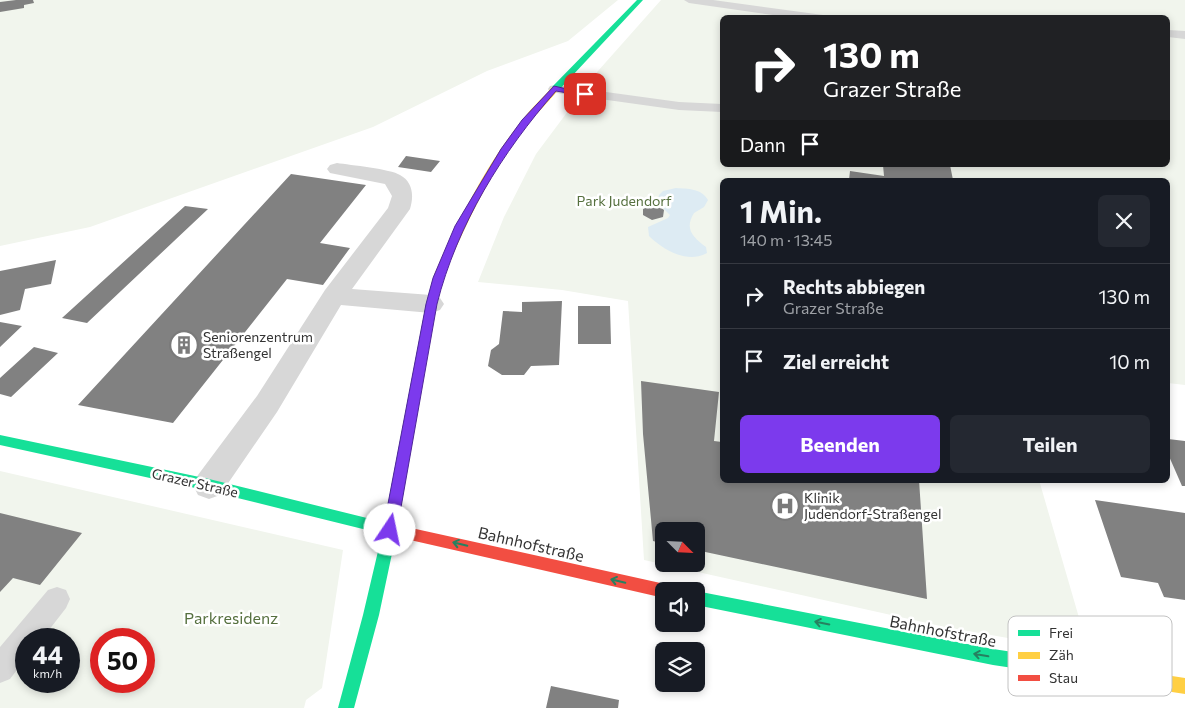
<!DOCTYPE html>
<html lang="de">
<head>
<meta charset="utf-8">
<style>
	:root { --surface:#171b24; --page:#242831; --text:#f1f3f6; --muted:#9ea1a6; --line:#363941; --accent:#7c3aed }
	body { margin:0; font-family:Commissioner,sans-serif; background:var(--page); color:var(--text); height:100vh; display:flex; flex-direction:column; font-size:19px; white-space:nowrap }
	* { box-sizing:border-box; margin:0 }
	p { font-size:16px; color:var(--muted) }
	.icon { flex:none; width:28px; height:28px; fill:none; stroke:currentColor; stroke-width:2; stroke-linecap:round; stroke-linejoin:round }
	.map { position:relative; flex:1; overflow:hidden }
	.side { position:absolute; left:720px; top:178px; width:450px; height:305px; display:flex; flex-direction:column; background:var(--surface); border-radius:8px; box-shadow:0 2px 8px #0003 }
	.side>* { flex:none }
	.top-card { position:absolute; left:720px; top:15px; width:450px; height:152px; border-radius:8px; box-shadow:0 2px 8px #0003; background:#202124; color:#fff; overflow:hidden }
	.needle { width:32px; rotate:114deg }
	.buttons { position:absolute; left:655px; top:522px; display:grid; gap:10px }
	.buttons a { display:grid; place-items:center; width:50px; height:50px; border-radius:8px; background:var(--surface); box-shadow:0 2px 8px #0003; font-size:25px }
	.speed { position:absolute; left:15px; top:628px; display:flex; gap:10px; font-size:25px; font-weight:700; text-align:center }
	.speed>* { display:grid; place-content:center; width:65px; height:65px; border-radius:50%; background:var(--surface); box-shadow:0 2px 8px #0003; line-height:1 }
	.speed small { font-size:12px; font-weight:400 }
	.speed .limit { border:8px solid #d22; background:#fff; color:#111 }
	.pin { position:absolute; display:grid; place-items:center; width:42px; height:42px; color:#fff; margin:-21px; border-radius:10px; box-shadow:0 2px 8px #0006 }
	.me { position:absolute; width:55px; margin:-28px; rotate:11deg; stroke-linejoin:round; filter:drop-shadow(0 0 4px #0008) }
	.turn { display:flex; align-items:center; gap:18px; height:105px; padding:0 20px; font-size:22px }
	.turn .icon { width:65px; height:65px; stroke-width:2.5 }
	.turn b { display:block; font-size:35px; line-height:42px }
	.then { display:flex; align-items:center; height:48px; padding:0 20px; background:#0003; gap:10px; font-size:19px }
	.round { display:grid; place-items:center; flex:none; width:52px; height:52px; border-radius:8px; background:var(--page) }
	.overview { display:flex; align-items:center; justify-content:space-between; height:85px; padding:0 20px }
	h1 { font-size:30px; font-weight:700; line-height:38px }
	.action { display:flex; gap:10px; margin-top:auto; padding:10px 20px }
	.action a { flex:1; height:58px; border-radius:8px; background:var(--accent); color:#fff; font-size:20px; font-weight:700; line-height:58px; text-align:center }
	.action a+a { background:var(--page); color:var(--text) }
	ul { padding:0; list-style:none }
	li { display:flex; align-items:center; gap:15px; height:65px; padding:0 20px; border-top:1px solid var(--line) }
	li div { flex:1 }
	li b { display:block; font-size:19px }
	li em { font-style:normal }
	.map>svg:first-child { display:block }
</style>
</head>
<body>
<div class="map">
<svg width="1185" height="708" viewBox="0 0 1185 708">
	<rect width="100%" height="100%" fill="#fff"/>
	<!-- green -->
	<path fill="#f1f5ed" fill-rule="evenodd" d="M0,0H618L568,41L487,71L373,127L90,227L0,246Z
		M661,0H1185V385L1168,383V180H722V480H1039L1089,652L945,627L644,560L628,301L562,290L478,282L504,217L536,154L598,71ZM722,18H1168V165H722ZM664,531H696V564H664Z
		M0,471L343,550L322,688L306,700L304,708H0ZM26,639H69V681H26ZM101,639H144V681H101Z"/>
	<!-- water -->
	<path fill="#ddebf3" d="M676,188C688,189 701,188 708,200L704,207L694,213C684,229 693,237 706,247L707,253C688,264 663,250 649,236L648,227L668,218L670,215L658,203L659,195L663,191Z"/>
	<!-- building -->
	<path fill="#818181" d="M16,0H33L34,3L24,5V8L0,12V2Z
		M406,156L440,161L431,172L398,167Z
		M883,165H950L953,180H849L850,171L884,176Z
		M291,174L366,185L320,243L350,248L323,285L287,279L173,423L78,405Z
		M652,205L660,207L664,210L663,217L652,220L643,215V209Z
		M185,206L208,209L87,323L62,318Z
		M56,260L51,284L25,289L20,310L0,315V271Z
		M562,301L559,365L531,366L524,375H502L488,366L491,350L499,344L503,311L522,312V302Z
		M578,306H610L611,344H578Z
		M0,322L22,326L0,347Z
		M34,347L58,353L11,397L0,394V378Z
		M641,381L719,392L714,441L722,442V480H919L927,599L696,550V531H664V544L653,541L643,434Z
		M1168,439L1185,441V486H1182L1168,454Z
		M1095,500L1185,513V600L1164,597L1158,583L1121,577Z
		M0,513L82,533L40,585L13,578L0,592Z
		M551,686L619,700L618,708H546Z"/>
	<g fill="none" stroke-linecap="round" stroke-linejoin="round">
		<!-- lane -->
		<path fill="#d7d7d7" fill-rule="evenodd" d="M684,0H713L823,15L828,18H794L689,3Z
			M1168,30L1185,31V39L1168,37Z
			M555,85L679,102L722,104V112L679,110L550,92L548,89L550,86Z
			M57,587L66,590L70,599L66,608L42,639H26V658L10,679L0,683V647L48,590Z"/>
		<!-- street -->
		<path fill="#d7d7d7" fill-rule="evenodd" d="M337,163C350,165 391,169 400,175C413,182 414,196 410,209L352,289L431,295L440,298L444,304L440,310L431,313L341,305L277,412L220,495L209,499L198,495L193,485L198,475L257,396L325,290L388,208L392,196L385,184L330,173L327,169L330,165Z"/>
		<!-- fast -->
		<path fill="#16e098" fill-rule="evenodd" d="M637,0H643L558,91H552V87Z
			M439,272L444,275L436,304L397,530L379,615L354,708H338L363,615L383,530L426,304L434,275Z
			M0,435L209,479L375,520L380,522L382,526L380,530L375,532L209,491L0,445Z
			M695,591H696L993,649L1120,668L1126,670L1128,676L1126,682L1120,684L993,665L696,605Z"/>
		<!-- slow -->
		<path fill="#ffcf43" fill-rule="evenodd" d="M552,87L559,89C544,107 527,123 514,142C485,183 464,229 444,275L443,277H435L434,275C459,220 485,165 524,118C532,107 543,98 552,87Z
			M1120,668L1185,678V694L1120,684L1114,682L1112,676L1114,670Z"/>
		<!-- jam -->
		<path fill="#f24e42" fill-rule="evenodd" d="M375,520L665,584L670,586L672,591H664V598L375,532L370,530L368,526L370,522Z"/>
	</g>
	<!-- one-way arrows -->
	<defs><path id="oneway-shaft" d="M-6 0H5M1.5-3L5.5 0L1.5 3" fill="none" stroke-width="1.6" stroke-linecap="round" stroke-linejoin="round" transform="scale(1.25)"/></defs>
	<g stroke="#268160">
		<use href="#oneway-shaft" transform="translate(460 544) rotate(-167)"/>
		<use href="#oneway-shaft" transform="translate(618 581) rotate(-167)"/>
		<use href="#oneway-shaft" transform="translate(822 623) rotate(-169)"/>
		<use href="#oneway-shaft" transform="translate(981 655) rotate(-170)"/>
	</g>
	<!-- route -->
	<path fill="#7c3aed" stroke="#51269a" d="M554,86L589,94L585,96L556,91C502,152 457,225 437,304L397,530L395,534L390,536L385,534L383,530L426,304L433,278L455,226L501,149L522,120Z"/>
	<!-- icons -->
	<defs>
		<symbol id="building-ring" viewBox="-11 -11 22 22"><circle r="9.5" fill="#fff" stroke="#7a7a7a" stroke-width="1.5"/><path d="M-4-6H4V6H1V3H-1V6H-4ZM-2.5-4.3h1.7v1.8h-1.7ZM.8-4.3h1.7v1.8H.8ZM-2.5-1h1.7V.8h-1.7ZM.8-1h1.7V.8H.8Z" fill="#7a7a7a"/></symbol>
		<symbol id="hospital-ring" viewBox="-11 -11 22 22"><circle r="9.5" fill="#fff" stroke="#7a7a7a" stroke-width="1.5"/><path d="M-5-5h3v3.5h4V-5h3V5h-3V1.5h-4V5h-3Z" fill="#7a7a7a"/></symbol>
	</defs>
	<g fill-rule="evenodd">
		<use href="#building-ring" x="168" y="329" width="32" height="32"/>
		<use href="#hospital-ring" x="769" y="490" width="32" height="32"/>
	</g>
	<g text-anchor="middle" stroke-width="5" stroke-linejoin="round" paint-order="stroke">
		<!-- park labels -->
		<g font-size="14" fill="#56703f" stroke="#fff">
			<text x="624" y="206">Park Judendorf</text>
		</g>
		<!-- poi labels -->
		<g font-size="14" fill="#333" stroke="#fff" text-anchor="start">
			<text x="203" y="342">Seniorenzentrum<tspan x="203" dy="16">Straßengel</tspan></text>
			<text x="804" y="503">Klinik<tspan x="804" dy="16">Judendorf-Straßengel</tspan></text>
		</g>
		<!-- street labels -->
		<g font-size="14" fill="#333" stroke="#fff">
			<text transform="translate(195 483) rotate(13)" y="5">Grazer Straße</text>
		</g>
		<!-- near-street labels -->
		<g font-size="16" fill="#333" stroke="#fff">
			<text transform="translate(531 544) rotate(13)" y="6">Bahnhofstraße</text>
			<text transform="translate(943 631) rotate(11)" y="6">Bahnhofstraße</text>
		</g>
		<!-- near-park labels -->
		<g font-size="16" fill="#56703f" stroke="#fff">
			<text x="231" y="624">Parkresidenz</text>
		</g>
	</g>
	<!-- legend -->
	<rect x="1008" y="616" width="164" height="80" rx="8" fill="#fff" stroke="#c2c2c2" stroke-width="1"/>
	<rect x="1018" y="630" width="22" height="6" fill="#16e098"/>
	<rect x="1018" y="652" width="22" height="7" fill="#ffcf43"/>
	<rect x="1018" y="675" width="22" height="6" fill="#f24e42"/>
	<g font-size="14" fill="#333">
		<text x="1049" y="638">Frei</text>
		<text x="1049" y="660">Zäh</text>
		<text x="1049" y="683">Stau</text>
	</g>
</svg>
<div class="buttons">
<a><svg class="needle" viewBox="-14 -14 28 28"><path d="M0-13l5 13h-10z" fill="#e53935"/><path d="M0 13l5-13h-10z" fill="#9ea1a6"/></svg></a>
<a><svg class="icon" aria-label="sound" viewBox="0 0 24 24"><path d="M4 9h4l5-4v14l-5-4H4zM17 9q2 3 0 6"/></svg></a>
<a><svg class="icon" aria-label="layers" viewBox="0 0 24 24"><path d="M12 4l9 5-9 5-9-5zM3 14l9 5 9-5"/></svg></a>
</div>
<div class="speed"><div>44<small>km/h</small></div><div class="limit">50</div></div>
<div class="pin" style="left:585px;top:94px;background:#d93025"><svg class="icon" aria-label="arrive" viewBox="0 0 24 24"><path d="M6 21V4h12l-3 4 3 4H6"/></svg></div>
<svg class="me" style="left:390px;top:530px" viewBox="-20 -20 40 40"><circle r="19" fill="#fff"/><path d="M0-13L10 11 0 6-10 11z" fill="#7c3aed"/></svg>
<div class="top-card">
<div class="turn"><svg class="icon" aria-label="right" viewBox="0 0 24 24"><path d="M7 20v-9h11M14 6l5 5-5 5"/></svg><div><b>130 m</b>Grazer Straße</div></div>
<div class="then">Dann<svg class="icon" aria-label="arrive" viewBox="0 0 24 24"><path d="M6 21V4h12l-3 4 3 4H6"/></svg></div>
</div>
<section class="side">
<div class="overview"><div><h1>1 Min.</h1><p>140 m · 13:45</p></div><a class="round"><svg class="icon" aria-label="close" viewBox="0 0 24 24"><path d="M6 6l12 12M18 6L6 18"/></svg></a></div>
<ul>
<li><svg class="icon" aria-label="right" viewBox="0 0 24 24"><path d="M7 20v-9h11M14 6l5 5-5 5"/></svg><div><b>Rechts abbiegen</b><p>Grazer Straße</p></div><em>130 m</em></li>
<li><svg class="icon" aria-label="arrive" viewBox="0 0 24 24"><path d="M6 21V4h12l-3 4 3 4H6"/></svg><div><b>Ziel erreicht</b></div><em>10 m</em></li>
</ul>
<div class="action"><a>Beenden</a><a>Teilen</a></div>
</section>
</div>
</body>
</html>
